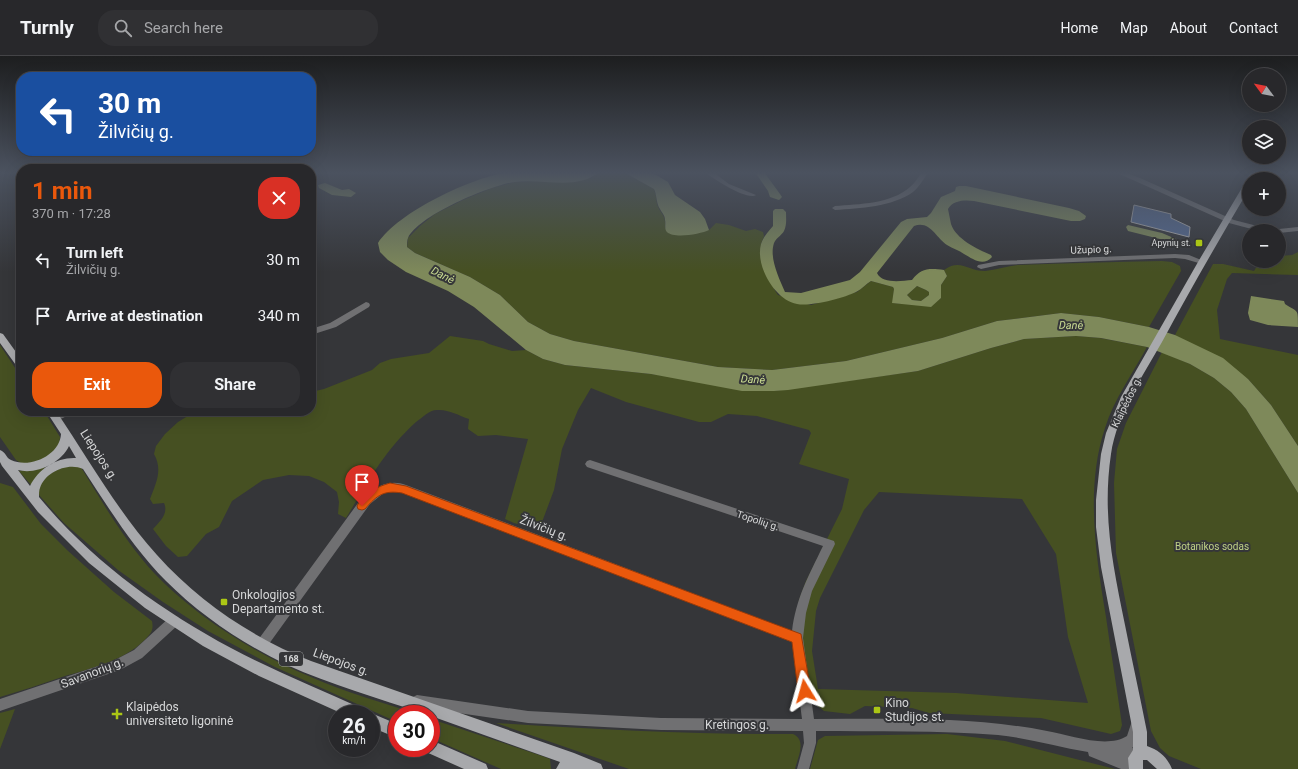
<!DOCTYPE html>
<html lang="en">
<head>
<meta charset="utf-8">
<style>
	:root { --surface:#28282b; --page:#303033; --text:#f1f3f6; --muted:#a5a6a9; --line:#444447; --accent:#ea580c }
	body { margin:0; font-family:Roboto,sans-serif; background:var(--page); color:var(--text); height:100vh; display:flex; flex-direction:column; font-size:15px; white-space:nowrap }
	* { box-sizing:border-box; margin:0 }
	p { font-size:13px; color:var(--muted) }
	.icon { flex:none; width:22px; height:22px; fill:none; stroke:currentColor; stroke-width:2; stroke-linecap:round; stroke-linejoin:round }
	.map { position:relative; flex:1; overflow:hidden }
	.details { position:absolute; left:16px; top:108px; width:300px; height:252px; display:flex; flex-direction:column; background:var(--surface); border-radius:16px; box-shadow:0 4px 16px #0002,0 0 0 1px var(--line) }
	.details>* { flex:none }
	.banner { position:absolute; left:16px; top:16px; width:300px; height:84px; border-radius:16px; box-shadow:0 4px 16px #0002,0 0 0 1px var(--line); background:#1a4fa0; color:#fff; overflow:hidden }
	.needle { width:26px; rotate:302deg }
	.controls { position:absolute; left:1242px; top:12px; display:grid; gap:8px }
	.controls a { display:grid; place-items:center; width:44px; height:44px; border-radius:50%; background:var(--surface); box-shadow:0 4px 16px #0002,0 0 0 1px var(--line); font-size:20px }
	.speed { position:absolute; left:328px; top:649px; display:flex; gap:8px; font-size:20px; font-weight:700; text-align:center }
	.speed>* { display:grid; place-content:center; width:52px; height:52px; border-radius:50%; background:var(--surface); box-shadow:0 4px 16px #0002,0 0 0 1px var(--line); line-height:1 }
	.speed small { font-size:10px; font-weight:400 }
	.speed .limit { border:6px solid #d22; background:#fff; color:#111 }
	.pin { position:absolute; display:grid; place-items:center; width:34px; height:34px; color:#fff; margin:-41px -17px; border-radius:50% 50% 50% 0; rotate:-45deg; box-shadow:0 0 4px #0007 }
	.pin .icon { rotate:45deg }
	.me { position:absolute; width:44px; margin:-22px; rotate:352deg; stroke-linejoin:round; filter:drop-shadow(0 0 3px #0008) }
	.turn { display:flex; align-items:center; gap:14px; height:84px; padding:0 16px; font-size:18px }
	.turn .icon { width:52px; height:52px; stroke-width:2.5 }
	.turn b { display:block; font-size:28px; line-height:34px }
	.round { display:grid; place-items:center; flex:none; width:42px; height:42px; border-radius:16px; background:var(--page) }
	.head { display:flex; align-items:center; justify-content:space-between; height:68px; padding:0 16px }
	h1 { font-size:24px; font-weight:700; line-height:30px; color:var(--accent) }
	.cta { display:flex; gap:8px; margin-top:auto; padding:8px 16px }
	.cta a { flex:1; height:46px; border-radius:16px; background:var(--accent); color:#fff; font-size:16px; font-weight:700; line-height:46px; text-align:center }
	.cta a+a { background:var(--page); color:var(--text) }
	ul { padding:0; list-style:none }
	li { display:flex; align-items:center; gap:12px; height:56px; padding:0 16px }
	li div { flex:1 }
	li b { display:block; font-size:15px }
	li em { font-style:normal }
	header { display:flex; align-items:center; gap:24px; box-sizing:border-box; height:56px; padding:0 20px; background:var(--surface); border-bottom:1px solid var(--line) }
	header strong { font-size:19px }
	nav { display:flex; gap:22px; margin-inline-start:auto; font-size:14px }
	.search { width:280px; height:36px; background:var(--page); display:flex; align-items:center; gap:10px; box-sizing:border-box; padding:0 14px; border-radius:16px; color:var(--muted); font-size:15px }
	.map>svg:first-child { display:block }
</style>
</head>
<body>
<header>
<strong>Turnly</strong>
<div class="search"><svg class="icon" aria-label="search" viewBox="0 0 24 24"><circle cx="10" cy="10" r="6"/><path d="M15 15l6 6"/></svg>Search here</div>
<nav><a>Home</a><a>Map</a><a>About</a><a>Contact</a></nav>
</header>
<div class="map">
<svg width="1298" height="713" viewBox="0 0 1298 713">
	<rect width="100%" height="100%" fill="#353639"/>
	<!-- green -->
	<path fill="#465022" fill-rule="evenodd" d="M599,116H623L654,133C656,138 656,143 657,148C661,160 666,157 665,172L709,174L716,167L729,169L746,175L755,173L763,176L764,180L761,188L774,233L778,239L811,249L857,236L871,225L893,231L894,233L893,247L931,250L941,242V229L947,220L944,214C960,202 968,215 985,215C996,214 1007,210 1018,209C1066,207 1114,206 1162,205L1172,206L1180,210L1181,215L1149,271L1099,261L1061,257L997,265L942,282L846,305L772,314L718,311L574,285L550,278L528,266L500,239L470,221L415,197L407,191L408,182L420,170L435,158L463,144L492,132L515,126L591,122Z
		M1298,196V219L1232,217L1227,223L1217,254L1220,283L1298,299V390L1271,349L1248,323L1175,279L1213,208H1223L1254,215L1260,205H1279V200L1292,199Z
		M917,230L926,234L929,236V239L921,245L912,244L907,239Z
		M450,280L483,285L489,288L512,295L526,294L543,303L565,309L651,318L774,335L918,315L991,292L1024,283L1076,280L1100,282L1147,291C1133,317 1114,343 1105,372C1085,432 1096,500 1106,561C1111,597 1117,633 1122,669L1120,675L1111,678L1041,662L929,657L912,652L865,650L850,658L824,655L813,646L799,647L794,585L799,544L806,525L842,453L849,423L799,408L811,377L809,374L757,360L728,358L711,366H699L626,346L591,332L578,354L562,393L554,434L539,474L514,467L505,463L528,383L496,379L478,380L468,373L469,363C458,359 448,353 437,354C429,354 422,362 416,366C384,395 368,426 346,462L338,458L339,446L337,436L324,426L309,420L289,419L263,424L232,445L219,471L206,478L187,500L178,501L166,490L153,473C159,466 169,458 164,447L153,448L150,443C156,427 163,414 154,398L156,390L165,378L178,366L196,355H311V336L324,333L372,314L380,307L391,303L429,297ZM879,436L1022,443L1056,498L1068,581L1088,647L956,637L818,633L812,595L816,555L820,542L864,454Z
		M0,289L21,321V355H44L60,381L59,390L50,400L33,407H21L16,404L0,381Z
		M1162,296L1190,308L1214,322L1231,336L1246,353L1298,437V713H1201L1169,700L1160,692L1151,675L1116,497L1114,427L1117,393L1126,367Z
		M66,409L80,411L82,413C104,449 126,487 155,518C195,560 257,599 311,621C345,636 381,646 417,658H397V666L275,611L208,575L163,546L118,514L64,467L39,439L38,431L48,419Z
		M46,410L31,429L19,415Z
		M0,427L13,431L41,468L67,494L114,536L152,565C153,570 153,575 149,579C129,604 91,612 62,621C41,628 21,635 0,641Z
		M15,653L0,693V657Z
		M431,663L539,699L550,703L551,713H501L431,682Z
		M496,667C595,673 693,679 793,678C807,684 798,701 795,713H629Z
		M947,678L1005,685L1115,713H810L818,684L825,680Z"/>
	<!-- water -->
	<path fill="#7e895a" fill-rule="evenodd" d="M510,116H599C577,135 542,122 515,126C491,129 419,159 408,182C407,184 407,188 407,191L415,197L470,221L500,239L528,266L550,278L574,285L718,311L772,314L846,305L942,282L997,265L1061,257L1099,261L1149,271L1175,279L1223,302L1248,323L1271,349L1298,390V437L1246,353L1231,336L1214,322L1190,308L1147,291L1101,282L1076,280L1024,283L991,292L918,315L788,334L774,335H742L651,318L565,309L543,303L526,294L474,251L448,235L406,216L388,204L380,196L378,187C398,156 474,120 510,116Z
		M629,116H651L668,126L675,139L700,156L705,163L709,174C701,178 674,183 667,176C664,173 666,168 665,164C665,159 662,157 660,153C656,147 657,139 654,133L627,118Z
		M755,116H764L780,138L782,141L779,144L770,141L768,135Z
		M325,127L342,134L349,133L356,137L351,141L332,139L319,132L318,129Z
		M959,130H966L1069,152L1079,155L1086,160L1085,163L1080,165H1071L974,145C965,144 953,144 948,153C949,158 950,163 951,168C956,183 977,193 991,199L992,201C983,211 973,203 964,198C959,194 953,193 947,189C936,182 930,164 914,170L877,217C882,228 901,225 912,224C921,212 929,212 944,214L947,220L941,229V242L931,251L892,247L894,233L893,231L871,225C866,228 862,233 856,236C844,242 810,251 797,248C775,244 755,210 761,188C763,181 768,176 773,170V155L775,153H783L786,156C786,162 787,169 784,175C782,179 776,182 774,187C769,202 779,222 785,236L801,237L850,224L860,216L901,166L907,163L927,161L931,157L941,141L955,135L956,131ZM917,230L926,234L929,236V239L921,245L912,244L907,239Z
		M1128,169L1162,177L1183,186L1176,187L1128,175L1126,171Z
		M1251,240L1284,245L1285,248C1298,257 1298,251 1298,271L1268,269L1250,264L1248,257Z"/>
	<!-- building -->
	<path fill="#546991" stroke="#abacaf" d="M1134,149L1171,158V162L1190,171L1189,181L1131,166Z"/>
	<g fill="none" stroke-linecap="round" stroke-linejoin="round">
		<!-- minor -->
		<path fill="#707072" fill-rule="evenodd" d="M705,116H713L729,128L756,139C748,145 713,123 705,116Z
			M922,116H928C924,123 919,131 913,136C892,151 860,152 835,154L832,152L835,150C859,148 891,148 910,131C915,127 918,121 922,116Z
			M1115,116H1124L1140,122L1234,164L1273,174L1274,175H1259L1229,167Z
			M1298,171V175L1279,177V175H1276L1279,173Z
			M1175,198L1189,199L1206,206L1202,208L1185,203L1175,202L999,209L981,213L977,211L978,209L999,205Z
			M366,246L369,247L370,249L369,251L336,271L311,279V273L330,267Z
			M60,355H72C69,360 59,365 53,363L51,361L53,359Z
			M590,404L834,485L835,488L812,535L806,557L803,582L814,663C892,663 971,660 1047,675C1070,679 1107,693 1127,680L1132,665L1136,663L1140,665C1144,673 1139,687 1132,692L1142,694L1143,699L1142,704L1137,705L1131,704L1141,708L1142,713H1121L1089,700L1088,696C1058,691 1029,682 998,679C938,674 876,676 816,675V687L809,713H797L804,687L803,675L661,674L528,667L417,651L413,649L411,645L413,641L417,639L528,655L661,662L802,663L792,586L402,436H385L370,448L266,592L262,594L258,592L256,588L258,584L358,447C371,433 387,422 406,429L792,575C796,542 809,519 823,490L587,411L585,408L587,405Z
			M174,560L178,561L180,565L178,569L142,602L120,614L0,655V643L113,605L134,594L170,561Z"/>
		<!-- major -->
		<path fill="#a8a9ac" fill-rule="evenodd" d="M1251,116H1258L1255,123H1249L1248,125L1247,123Z
			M1246,125H1249V133C1219,184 1190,234 1162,286C1142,321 1117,358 1111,398C1102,459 1113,510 1125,569C1132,605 1140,640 1147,676V690C1159,694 1167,701 1172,713H1157L1147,704H1143V713H1129L1128,702L1133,694V676L1101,511L1096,471V444L1101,398L1106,377L1121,341L1198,206Z
			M0,277L3,278L21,303V313L18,312L0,287Z
			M46,355H56C88,402 118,456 157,499C199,546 253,582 311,605L574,697L601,708L603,713H556L560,706L431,660V658H424C379,642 331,629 287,609C243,588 200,559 166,525C133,492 108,451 83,413C68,406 45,416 40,432C39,434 39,438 39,441C91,504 160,554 231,592C274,615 319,633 363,653L365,658H343L259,620L203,590L145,552L89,507L38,456L2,410L0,406V394C6,396 6,402 11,404C30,413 60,399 61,378ZM69,390L76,402C57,401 38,413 30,430L18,414C36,419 61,407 69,390Z
			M371,657L397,668V682L371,671V658H369Z
			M431,684L486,708L488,713H464L426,696L424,692H431Z"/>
	</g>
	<!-- sky -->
	<linearGradient id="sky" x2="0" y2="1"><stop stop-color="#1d1e1f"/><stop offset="0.54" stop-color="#4b525f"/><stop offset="1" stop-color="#4b525f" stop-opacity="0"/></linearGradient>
	<rect width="1298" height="216" fill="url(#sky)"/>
	<!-- route -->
	<path fill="#ea580c" stroke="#983908" d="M390,427L406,430L801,578L811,635L809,640L805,642L800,640L798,635L792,586L402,437C384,434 377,439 365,453L362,454L358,453L357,450C363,436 377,431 390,427Z"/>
	<!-- markers -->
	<g fill="#abc615" stroke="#353639" stroke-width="1.5">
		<rect x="1195" y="183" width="8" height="8" rx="2"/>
		<rect x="220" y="542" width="8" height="8" rx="2"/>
		<rect x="873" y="650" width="8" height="8" rx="2"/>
		<path d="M115 652h4v4h4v4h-4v4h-4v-4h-4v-4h4z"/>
	</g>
	<g text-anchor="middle" stroke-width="4" stroke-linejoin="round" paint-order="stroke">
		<!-- far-poi labels -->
		<g font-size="9" fill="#d6d7d8" stroke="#353639" text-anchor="end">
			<text x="1191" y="190">Apynių st.</text>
		</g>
		<!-- shield labels -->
		<rect fill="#353639" stroke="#a6a7a8" stroke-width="1" x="279" y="596" width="24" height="14" rx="3"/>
		<g font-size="9" font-weight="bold" fill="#d6d7d8">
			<text x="291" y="606">168</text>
		</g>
		<!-- street labels -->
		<g font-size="10" fill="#d6d7d8" stroke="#353639">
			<text transform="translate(1091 193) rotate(-2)" y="4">Užupio g.</text>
			<text transform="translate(1126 346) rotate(-64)" y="4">Klaipėdos g.</text>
			<text transform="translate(758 464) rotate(18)" y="4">Topolių g.</text>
		</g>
		<!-- park labels -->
		<g font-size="10" fill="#bfd187" stroke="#353639">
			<text x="1212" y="494">Botanikos sodas</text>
		</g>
		<!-- water labels -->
		<g font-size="11" font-style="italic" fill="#cbdd92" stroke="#353639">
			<text transform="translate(443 219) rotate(27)" y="4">Danė</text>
			<text transform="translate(1071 269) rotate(1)" y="4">Danė</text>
			<text transform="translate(753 323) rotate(4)" y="4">Danė</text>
		</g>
		<!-- near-street labels -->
		<g font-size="12" fill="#d6d7d8" stroke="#353639">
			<text transform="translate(99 399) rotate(57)" y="4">Liepojos g.</text>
			<text transform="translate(544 472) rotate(21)" y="4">Žilvičių g.</text>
			<text transform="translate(341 606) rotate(20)" y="4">Liepojos g.</text>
			<text transform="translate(92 617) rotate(-21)" y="4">Savanorių g.</text>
			<text x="737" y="673">Kretingos g.</text>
		</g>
		<!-- near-poi labels -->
		<g font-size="12" fill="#d6d7d8" stroke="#353639" text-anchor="start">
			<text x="232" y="543">Onkologijos<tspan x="232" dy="14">Departamento st.</tspan></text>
			<text x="885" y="651">Kino<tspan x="885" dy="14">Studijos st.</tspan></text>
			<text x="126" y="655">Klaipėdos<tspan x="126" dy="14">universiteto ligoninė</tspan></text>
		</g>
	</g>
</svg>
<div class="controls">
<a><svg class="needle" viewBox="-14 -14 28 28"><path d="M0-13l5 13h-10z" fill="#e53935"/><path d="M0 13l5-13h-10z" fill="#a5a6a9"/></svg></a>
<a><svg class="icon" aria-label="layers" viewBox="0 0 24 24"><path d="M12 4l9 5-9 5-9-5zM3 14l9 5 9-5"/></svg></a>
<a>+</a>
<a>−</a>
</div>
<div class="speed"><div>26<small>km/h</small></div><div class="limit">30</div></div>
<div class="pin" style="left:362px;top:450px;background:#d93025"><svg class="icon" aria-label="arrive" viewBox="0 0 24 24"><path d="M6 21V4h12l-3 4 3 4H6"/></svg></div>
<svg class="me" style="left:805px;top:635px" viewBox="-20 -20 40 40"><path d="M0-17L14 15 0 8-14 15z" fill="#ea580c" stroke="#fff" stroke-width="4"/></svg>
<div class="banner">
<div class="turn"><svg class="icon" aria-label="left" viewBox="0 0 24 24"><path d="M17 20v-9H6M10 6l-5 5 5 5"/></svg><div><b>30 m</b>Žilvičių g.</div></div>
</div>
<section class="details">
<div class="head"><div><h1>1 min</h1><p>370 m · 17:28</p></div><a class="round" style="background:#d93025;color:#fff"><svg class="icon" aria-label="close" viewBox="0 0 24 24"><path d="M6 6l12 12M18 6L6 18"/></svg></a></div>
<ul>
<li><svg class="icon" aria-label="left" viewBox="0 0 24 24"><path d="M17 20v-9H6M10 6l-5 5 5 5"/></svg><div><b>Turn left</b><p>Žilvičių g.</p></div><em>30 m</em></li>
<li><svg class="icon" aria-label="arrive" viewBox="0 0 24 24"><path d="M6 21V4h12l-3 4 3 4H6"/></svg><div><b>Arrive at destination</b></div><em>340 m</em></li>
</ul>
<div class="cta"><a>Exit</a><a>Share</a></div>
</section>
</div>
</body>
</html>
